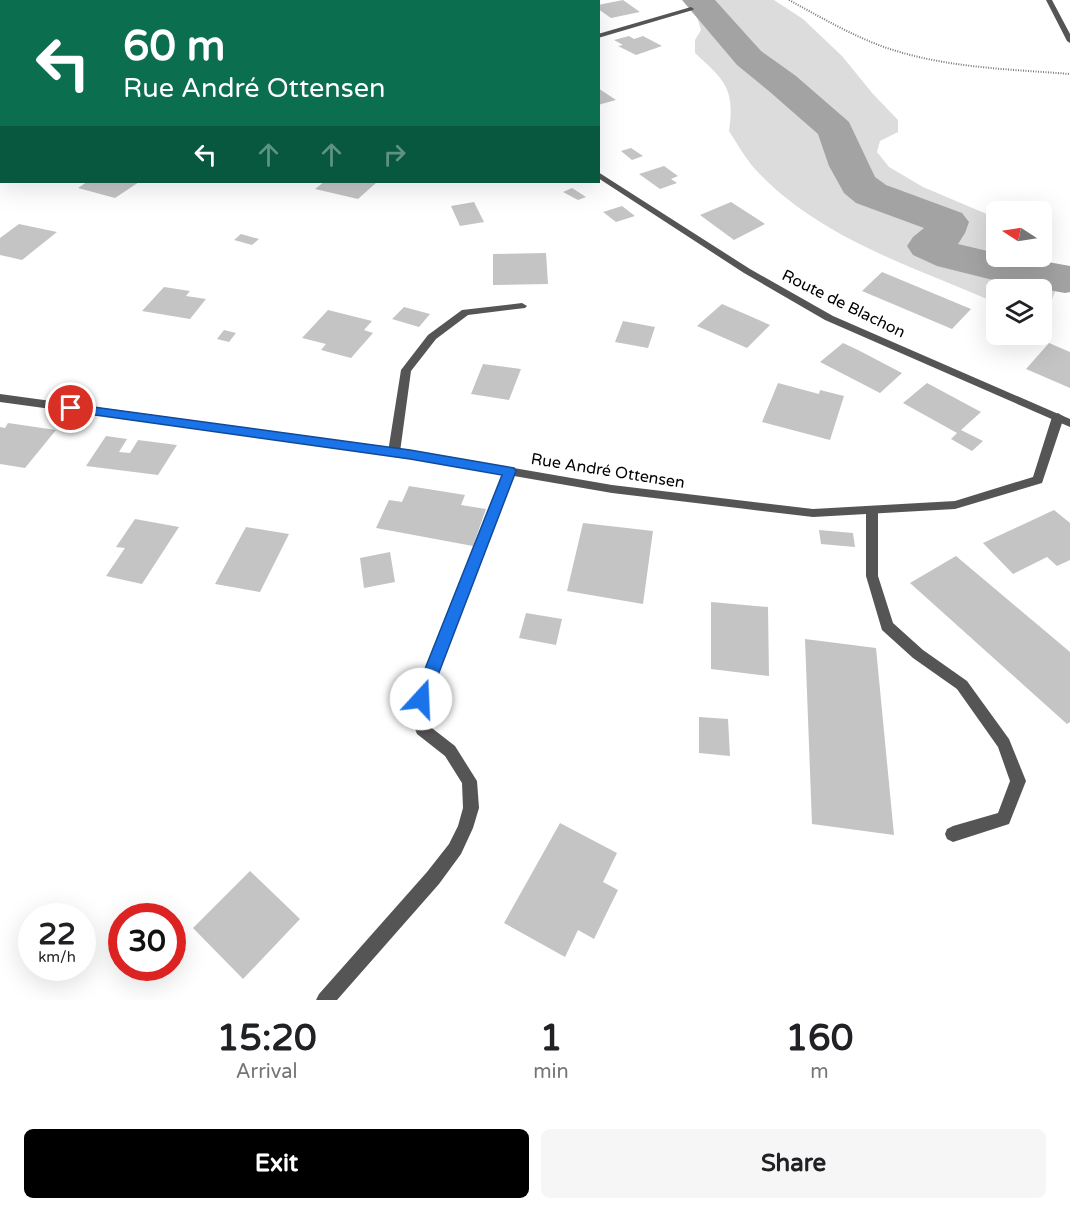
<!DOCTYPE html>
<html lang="en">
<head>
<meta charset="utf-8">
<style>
	:root { --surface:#fff; --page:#f6f6f6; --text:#202124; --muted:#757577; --accent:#000 }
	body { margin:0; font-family:"Varela Round",sans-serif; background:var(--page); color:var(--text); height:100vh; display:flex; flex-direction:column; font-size:22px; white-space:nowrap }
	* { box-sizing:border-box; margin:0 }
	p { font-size:20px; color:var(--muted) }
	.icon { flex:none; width:33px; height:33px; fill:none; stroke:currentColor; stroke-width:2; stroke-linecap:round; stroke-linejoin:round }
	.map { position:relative; height:1000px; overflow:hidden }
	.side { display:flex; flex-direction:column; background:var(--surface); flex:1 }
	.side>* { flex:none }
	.banner { position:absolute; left:0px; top:0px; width:600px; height:183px; box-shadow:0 6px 24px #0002; background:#0b6e4f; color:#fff; overflow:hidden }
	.needle { width:39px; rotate:282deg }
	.controls { position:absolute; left:986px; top:201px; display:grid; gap:12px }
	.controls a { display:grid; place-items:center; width:66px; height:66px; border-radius:9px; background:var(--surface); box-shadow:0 6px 24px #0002; font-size:30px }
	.speed { position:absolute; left:18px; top:903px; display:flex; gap:12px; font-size:30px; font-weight:700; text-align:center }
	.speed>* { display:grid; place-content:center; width:78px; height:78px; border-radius:50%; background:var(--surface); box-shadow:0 6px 24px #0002; line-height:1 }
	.speed small { font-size:15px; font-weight:400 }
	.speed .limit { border:9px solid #d22; background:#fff; color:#111 }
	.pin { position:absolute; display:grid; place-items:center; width:51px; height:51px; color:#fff; margin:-26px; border:3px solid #fff; border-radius:50%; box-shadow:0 2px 6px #0007 }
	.me { position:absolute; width:66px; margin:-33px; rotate:20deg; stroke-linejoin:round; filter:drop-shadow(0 0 4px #0008) }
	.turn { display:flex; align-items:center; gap:21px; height:126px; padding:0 24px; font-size:27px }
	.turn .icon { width:78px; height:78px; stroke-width:2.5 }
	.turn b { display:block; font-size:42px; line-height:51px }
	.lanes { display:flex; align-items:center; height:57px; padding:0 24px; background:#0003; justify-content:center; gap:30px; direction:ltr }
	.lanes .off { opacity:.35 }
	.eta { display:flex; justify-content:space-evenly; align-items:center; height:102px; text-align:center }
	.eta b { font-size:36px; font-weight:800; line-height:42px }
	.button { display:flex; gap:12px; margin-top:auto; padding:12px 24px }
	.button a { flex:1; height:69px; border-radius:9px; background:var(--accent); color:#fff; font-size:24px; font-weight:800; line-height:69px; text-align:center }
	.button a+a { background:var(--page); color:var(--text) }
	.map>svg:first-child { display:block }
</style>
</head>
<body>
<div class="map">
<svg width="1070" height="1000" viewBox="0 0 1070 1000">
	<rect width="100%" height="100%" fill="#fff"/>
	<!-- green -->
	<path fill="#dcdcdc" d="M683,0H774L803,19L842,56L873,94L898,120V132L880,141L877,152L889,167L923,187L989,215L996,221V256H1043L1058,285L1050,304L1041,305V290H996V303C912,266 818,238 755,169C745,158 737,143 729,131C735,88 725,81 695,53V40L701,30L697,17Z"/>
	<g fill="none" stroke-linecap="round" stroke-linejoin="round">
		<!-- river -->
		<path fill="#a3a3a3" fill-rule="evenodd" d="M682,0H715L761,51L796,76L849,122L875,177L886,185L962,213L969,222L965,233L958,244L996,253V256H1014L1070,266V292L1065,293L993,280L937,266L913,255L907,246L913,237L924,228L856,203L844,193L829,166L818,134L770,92L737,65Z"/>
	</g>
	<!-- building -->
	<path fill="#c4c4c4" d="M623,0L640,12L611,18L598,9V5Z
		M629,36L634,39L643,36L662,46L636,55L618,46L623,45L614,40Z
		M598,88L616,100L598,105Z
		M631,148L643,156L632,160L621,151Z
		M664,166L678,176L671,179L677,183L660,189L639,174Z
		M87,182H139L115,198L78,188Z
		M324,182H377L358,199L315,189Z
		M572,188L586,197L578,200L563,192Z
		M474,202L484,222L460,226L451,206Z
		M731,202L765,224L734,240L700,215Z
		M622,206L635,216L616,222L603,212Z
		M19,224L57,232L22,260L0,255V238Z
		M241,234L259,239L252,245L234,240Z
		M546,253L548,284L493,285V254Z
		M882,272L971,309L952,329L862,291Z
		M164,287L190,291L186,296L206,299L190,319L142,311Z
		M722,304L752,317L770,325L747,348L697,326Z
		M404,307L430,314L419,327L392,319Z
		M328,310L372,321L364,330L373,333L351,358L321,350L326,344L302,338Z
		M623,321L655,327L648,348L615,342Z
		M224,330L236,333L229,342L217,339Z
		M843,343L858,350L902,373L880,393L820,362Z
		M1049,343L1070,352V388L1026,369Z
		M483,364L521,369L509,400L471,394Z
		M778,383L819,394L820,390L844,396L830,440L762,422Z
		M927,383L981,412L961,430L983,441L972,451L951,439L957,433L903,403Z
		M8,423L56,430L25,468L0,464V427L5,428Z
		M106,436L127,439L119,452L130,453L138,440L177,445L158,475L86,466Z
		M409,486L465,495L461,505L486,509L473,546L376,528L389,500L402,502Z
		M1054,510L1070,523V560L1057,566L1047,557L1013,574L983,543Z
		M135,519L179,527L142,584L106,576L125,548L116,547Z
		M583,523L653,531L643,604L567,591Z
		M246,527L289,534L260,592L215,584Z
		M819,530L853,533L855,547L821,544Z
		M390,552L395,582L364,588L360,558Z
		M956,556L1070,652V722L1067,724L910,583Z
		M711,602L768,607L769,676L711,669Z
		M526,613L562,619L556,645L519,638Z
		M805,639L876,648L894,835L812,824Z
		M699,717L728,719L730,756L699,753Z
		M560,823L617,853L603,882L618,890L594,939L578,930L565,957L504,923Z
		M250,871L300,919L243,979L193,928Z"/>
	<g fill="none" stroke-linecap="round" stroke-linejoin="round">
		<!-- path -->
		<path stroke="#777" stroke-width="2" stroke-dasharray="1 1.5" stroke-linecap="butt" d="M789,0C820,17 851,35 884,47C944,68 1008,69 1070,74"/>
		<!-- service -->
		<path fill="#555" fill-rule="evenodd" d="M522,303L527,306L525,308L468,315L436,339L411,371L400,452L394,456L390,455L388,452L401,370L428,335L462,310Z
			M872,506L878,510V576L893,623L923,650L967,681L1009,739L1026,781L1009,824L953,842L947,839L945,834L947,829L953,826L998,813L1010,781L998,747L957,689L913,658L882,630L866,576V510Z"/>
		<!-- minor -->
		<path fill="#555" fill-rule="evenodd" d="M69,0H76L68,2Z
			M242,0H250L240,2Z
			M691,7L694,9L693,10L598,38V34Z
			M0,50H2L0,56Z
			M0,110H2V116H0Z
			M0,166H2L0,173Z
			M0,394L410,450L612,485L813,509L955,501L1033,477L1052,417L1058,413L1064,417L1042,483L955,509L813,517L612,493L514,476L436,677L424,716L428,725L455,746L477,781L479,808L473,828L461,854L439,884L337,1000H316L319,994L427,872L449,844L458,826L463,808L462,783L445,756L417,734L410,716L422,677L503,474L410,458L0,402Z"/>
		<!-- tertiary -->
		<path fill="#555" fill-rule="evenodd" d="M360,0H367L368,2H361Z
			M1046,0H1052L1070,34V43L1067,41Z
			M598,172L750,269L833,316L1070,419V427L825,320L744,273L598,178Z"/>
	</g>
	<!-- route -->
	<path fill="#1a73e8" stroke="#114b97" stroke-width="1.5" d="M71,404L410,450L514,468L516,471L427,704L421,706L415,704L413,699L502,475L410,459L67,411L65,408L67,405Z"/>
	<g text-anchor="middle" stroke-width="6" stroke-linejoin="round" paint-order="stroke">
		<!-- street labels -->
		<g font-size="16" fill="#000" stroke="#fff">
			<text transform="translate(844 303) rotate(26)" y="6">Route de Blachon</text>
			<text transform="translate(608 470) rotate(9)" y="6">Rue André Ottensen</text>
		</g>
	</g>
</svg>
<div class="controls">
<a><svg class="needle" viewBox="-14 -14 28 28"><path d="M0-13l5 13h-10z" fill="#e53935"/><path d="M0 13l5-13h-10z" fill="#757577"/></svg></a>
<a><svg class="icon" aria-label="layers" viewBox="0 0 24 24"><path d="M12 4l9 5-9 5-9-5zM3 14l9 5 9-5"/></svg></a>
</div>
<div class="speed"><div>22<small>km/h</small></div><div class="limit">30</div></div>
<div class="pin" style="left:71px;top:408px;background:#d93025"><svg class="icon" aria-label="arrive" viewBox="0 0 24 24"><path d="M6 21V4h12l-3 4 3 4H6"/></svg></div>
<svg class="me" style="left:421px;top:699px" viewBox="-20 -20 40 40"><circle r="19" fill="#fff"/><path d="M0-13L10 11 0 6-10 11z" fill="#1a73e8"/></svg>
<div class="banner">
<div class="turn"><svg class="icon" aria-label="left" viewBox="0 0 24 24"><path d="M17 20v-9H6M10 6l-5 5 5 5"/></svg><div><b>60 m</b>Rue André Ottensen</div></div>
<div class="lanes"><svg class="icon" aria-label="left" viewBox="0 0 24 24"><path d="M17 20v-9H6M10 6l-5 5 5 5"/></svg><svg class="icon off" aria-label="ahead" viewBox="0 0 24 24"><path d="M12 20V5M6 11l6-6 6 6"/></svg><svg class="icon off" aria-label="ahead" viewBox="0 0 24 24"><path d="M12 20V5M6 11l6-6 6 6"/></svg><svg class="icon off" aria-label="right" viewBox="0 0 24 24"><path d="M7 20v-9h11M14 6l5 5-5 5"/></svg></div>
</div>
</div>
<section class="side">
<div class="eta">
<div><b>15:20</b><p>Arrival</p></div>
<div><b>1</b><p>min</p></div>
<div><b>160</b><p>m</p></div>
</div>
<div class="button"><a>Exit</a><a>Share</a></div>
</section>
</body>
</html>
